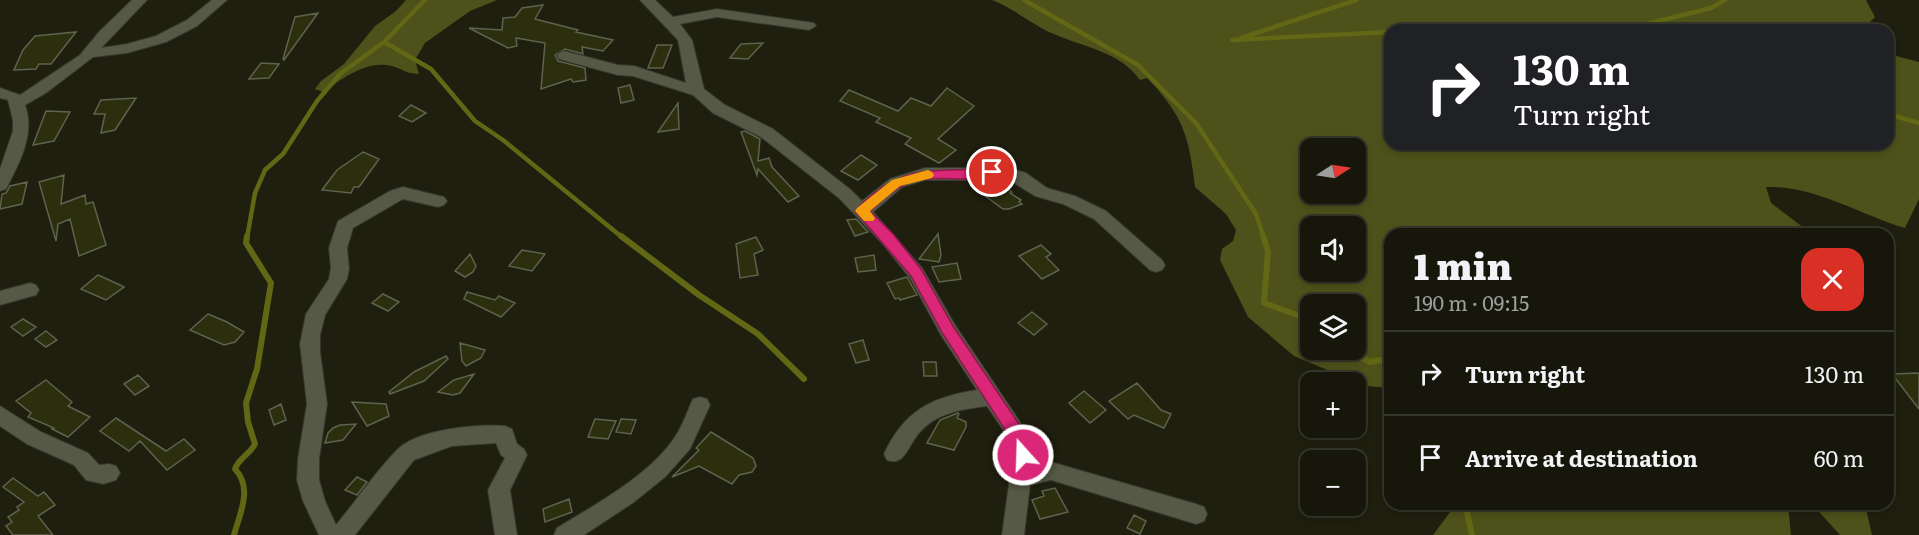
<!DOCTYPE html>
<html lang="en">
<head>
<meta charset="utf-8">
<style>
	:root { --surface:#16170a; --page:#232418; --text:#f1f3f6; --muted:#9e9f9c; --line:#35362b }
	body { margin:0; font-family:Literata,serif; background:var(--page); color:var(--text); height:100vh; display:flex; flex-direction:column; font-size:22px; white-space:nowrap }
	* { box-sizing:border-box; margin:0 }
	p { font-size:20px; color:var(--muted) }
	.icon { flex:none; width:33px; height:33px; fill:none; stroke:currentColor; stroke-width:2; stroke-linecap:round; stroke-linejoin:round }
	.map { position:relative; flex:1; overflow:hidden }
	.panel { position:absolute; left:1384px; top:228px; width:510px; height:282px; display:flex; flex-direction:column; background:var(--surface); border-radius:18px; box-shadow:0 3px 9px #0003,0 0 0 2px var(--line) }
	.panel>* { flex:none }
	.hud { position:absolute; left:1384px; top:24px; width:510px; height:126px; border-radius:18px; box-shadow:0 3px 9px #0003,0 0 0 2px var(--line); background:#202124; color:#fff; overflow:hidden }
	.needle { width:39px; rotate:78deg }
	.tools { position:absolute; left:1300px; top:138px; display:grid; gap:12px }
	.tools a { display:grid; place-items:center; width:66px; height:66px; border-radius:12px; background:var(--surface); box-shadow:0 3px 9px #0003,0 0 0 2px var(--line); font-size:30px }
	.pin { position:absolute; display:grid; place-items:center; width:51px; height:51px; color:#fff; margin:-26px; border:3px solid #fff; border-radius:50%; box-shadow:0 2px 6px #0007 }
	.me { position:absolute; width:66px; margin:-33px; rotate:340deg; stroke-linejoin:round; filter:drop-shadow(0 0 4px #0008) }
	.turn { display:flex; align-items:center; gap:21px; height:126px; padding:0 30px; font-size:27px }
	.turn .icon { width:78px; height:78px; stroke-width:2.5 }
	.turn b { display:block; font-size:42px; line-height:51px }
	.round { display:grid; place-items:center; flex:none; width:63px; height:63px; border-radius:18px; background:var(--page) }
	.overview { display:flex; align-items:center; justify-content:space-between; height:102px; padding:0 30px }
	h1 { font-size:36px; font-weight:800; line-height:45px }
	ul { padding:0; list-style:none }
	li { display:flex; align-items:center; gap:18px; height:84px; padding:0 30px; border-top:2px solid var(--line) }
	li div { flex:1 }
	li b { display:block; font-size:22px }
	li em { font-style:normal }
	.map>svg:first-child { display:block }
</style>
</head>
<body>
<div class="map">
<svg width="1919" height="535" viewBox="0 0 1919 535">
	<rect width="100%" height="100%" fill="#1e1f0e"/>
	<!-- forest -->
	<path fill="#4d511a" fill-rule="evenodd" d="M406,0H497L470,11L425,43L415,60L419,74C407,74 402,69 392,66C366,60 344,78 323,92L315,89L321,81L344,64L375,26L396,11Z
		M992,0H1866L1875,17L1862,30H1390V144H1888L1889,54L1919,62V199L1905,228C1858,214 1816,186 1766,187L1771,203L1812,234H1390V388L1356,385V382L1294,356L1248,317L1220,260L1222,249L1233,241L1236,230L1226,214L1195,187C1189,136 1183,115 1147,78L1140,80C1119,51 1085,48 1054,34C1032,25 1015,9 992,0ZM1311,148H1356V194H1311ZM1311,226H1356V272H1311ZM1311,304H1356V350H1311Z
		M1456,504H1788L1791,535H1433Z
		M1812,504H1865L1872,535H1840Z"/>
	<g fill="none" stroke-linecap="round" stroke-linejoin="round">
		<!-- stream-far1 -->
		<path stroke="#616714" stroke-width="4.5" d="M1024,0L1138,65L1196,123L1256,214L1264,238
			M1430,30H1521
			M1623,30L1711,8L1725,0
			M1241,38L1356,0
			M1232,40L1390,32
			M384,42L431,69L475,121L503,140L623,238
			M1888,114L1919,123
			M247,238L255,193L265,170L283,154L317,101L340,74L384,42L425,0"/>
		<!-- stream -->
		<path stroke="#616714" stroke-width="6" d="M621,236L699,295L758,334L804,379
			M1263,236L1268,251L1264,303L1311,320
			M1346,350L1370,362L1380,360L1390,363
			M1465,504L1472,535
			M234,535C240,513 253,488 235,469C238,459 250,454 255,444L248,422L246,403L257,369L271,283L246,243L247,236"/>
	</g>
	<!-- building -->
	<path fill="#2c2f0e" stroke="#5f624e" stroke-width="1.5" d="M543,5L535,19L578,30L576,32L613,40L603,51L582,47L583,54L565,49L555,55L558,61L585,68L586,80L573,82L571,79L541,89L545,43L516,38L517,46L508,48L469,28L502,30L503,18L515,17L522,8Z
		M318,13L284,60L283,59L295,17Z
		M76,32L51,64H39L36,69L14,70L23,50L35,36Z
		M763,43L748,59L730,58L741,44Z
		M657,45H672L663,68H648Z
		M261,63L279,64L269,78L249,79Z
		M630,85L634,100L621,103L618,88Z
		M947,88L974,106L938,139L956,150L939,163L905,144L911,138L876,122L880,118L840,101L849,90L898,111L911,98L931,106Z
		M136,98L115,130L101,133L105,114H94L101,100Z
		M678,103L679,129L658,132Z
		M411,105L426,113L412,122L399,116Z
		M46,111L70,112L54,141L33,145Z
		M745,131L760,139L758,161L769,158L772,167L799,196L788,202L758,169L757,175L741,132Z
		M363,152L379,159L359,187H354L351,193L322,190L337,170Z
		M861,155L877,165L858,180L841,171Z
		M64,175L61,204L85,195L86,204L93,202L106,245L79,256L70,219L58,224L56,241L39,182Z
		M27,182L22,204L0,209L2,194L6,193L10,186Z
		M988,182H999L1012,192L1010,193L1021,200L1019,202L1022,204L1009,209H1003L977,190Z
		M856,219L868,232L855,236L847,220Z
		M938,234L941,255L939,262L919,259Z
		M756,237L763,250L754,254L758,275L740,278L736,244Z
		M1041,245L1051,254L1046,257L1059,270L1042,279L1019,256Z
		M522,250L545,254L532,271L509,266Z
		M470,254L476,266L473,272L465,277L455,271Z
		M874,255L876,270L858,272L855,258Z
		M957,263L961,279L939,282L932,267Z
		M98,275L120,285L124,287L106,300L81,289Z
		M907,277L917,295L900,300L899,298L895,299L887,283Z
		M467,292L495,300L499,296L515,303L501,317L464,299Z
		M383,294L399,302L388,311L372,303Z
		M1032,312L1047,324L1034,335L1018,323Z
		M208,314L227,322L244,332L235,342L224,345L190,330Z
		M23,319L36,327L23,336L11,327Z
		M46,331L57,340L46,347L35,339Z
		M863,340L869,360L856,363L849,344Z
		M460,343L485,350L481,358L466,366L462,361Z
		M446,356L448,359L424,381L390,394L389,392L414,372Z
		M923,362H936L937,376H924Z
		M1919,373V409L1892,374Z
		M474,374L460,393L453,395L438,392L454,380Z
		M138,375L149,386L135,395L124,384Z
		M46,380L72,402L68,406L90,417L68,437L52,429L54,428L28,417L31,413L16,401Z
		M1137,383L1161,410L1171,414L1164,428L1134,415L1128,419L1109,401Z
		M1084,391L1106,410L1090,423L1069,403Z
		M352,402L386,404L389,416L367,426Z
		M281,404L286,420L274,425L269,410Z
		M958,413L959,414L957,418L966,422V427L954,450L927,443L940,420Z
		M116,418L166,451L184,439L195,450L167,470L140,441L129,451L100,431Z
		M595,419L616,421L608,439L588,437Z
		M621,419L636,420L631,434L616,432Z
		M356,424L343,440L325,443L328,433L333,428L340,425Z
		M711,432L753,458L756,466L752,472L739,475L732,484L699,466L672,477L699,450L696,448Z
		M357,477L367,482L357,495L345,490Z
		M13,478L38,496L44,492L55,505L38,516L53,535H13L6,526L12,522L8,517L19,510L17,507L24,502L3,487Z
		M1055,488L1068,512L1040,519L1032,500L1044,496L1042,491Z
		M569,499L572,512L545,522L543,509Z
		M1134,515L1146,521L1140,534L1127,528Z"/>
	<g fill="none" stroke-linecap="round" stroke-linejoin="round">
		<defs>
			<path id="street" d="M132,0H147L101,48L127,44L156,36L187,20L212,0H227L197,26L166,42L127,53L93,57L46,93L25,105C35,133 21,160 8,185L6,189L0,191V169L13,131V120L8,100L0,98V88L20,95L80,55L99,32Z
				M640,0H655L673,17L717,9L814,23L816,26L809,30L717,17L680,24L692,40L704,89L725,105L773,129L851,190L862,201L890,179L925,168H1009L1026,173L1047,188L1075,196L1106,211L1162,260L1165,265L1162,270L1156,272L1150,270L1094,219L1063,204L1035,196L1009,180H925L902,187L873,212L922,268L955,325L1022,425L1033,455L1032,464L1051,462L1196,504L1204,507L1207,514L1204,521L1196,524L1051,480L1030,485L1024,535H1002L1013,455L1006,434L987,406C962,409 936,413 919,433C908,445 905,467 887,460L884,454C904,411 931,397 977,390L941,335L910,278L882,243L839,198L761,137L713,113L693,95L633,76L618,75L559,59L557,56L559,53L564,51L618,65L634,66L686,83L678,40Z
				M403,187L444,197L447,201L444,205L438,207L403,199L353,228L347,248L349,268L347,279L325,315L320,335V352L327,404L319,459V480L325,501L336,525C357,500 375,472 398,449C419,429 477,424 505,426L512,429L517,444L524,449L527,455L510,490L517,535H495L488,490L505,458L501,455L496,443L452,446L414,460L355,535H319L303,501L297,480L298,459L307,404L300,344L306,314L329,279L331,268L329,248L338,221L390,191Z
				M30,283L36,285L39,290L36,295L0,305V291Z
				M700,397L707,399L710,405L690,449L665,477L634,502L584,535H554L557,528C596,504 650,475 675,437C683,425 687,412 693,399Z
				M0,406L41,432L88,453L99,465L109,464L116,466L120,473L116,480L103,484L86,480L74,465L27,444L0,426Z"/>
		</defs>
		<!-- street casing -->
		<use href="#street" stroke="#37382f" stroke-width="2"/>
		<!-- street -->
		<use href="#street" fill="#565945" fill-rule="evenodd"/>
	</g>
	<!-- route -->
	<path fill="#db2777" stroke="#8e194d" stroke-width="1.5" d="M992,168L996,169L998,172L996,176C967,184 936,173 908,183C893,189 882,201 870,211L893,234L921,269L953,326L1021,427L1031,455L1028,460L1023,462L1017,460L1008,434L943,334L911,276L855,211C860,205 866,200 872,195C912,162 945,173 992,168Z"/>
	<!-- slow -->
	<path fill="#f59e0b" d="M928,170L932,172L934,175L932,178L900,186L870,211L875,218L873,221H864L855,211L857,208L892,180Z"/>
</svg>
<div class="tools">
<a><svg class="needle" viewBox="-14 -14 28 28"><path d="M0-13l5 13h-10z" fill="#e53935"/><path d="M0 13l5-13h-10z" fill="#9e9f9c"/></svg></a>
<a><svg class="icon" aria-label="sound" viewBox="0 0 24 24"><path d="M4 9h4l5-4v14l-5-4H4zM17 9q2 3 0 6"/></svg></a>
<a><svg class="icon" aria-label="layers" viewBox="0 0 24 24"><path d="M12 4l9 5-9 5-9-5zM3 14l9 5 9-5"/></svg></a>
<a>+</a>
<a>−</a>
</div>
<div class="pin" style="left:992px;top:172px;background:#d93025"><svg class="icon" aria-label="arrive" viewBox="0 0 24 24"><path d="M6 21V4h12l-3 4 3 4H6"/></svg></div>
<svg class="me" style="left:1023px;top:455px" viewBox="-20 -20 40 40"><circle r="17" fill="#db2777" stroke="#fff" stroke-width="3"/><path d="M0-11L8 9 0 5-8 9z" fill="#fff"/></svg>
<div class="hud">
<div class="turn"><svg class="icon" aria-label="right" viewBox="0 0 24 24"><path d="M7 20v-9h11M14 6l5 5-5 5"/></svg><div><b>130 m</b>Turn right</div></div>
</div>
<section class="panel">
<div class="overview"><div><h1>1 min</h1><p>190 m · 09:15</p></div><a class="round" style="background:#d93025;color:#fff"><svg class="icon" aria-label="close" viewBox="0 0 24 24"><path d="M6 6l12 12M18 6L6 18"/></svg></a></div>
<ul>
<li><svg class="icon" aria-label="right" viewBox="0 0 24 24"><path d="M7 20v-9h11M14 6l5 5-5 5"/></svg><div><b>Turn right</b></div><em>130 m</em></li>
<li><svg class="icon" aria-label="arrive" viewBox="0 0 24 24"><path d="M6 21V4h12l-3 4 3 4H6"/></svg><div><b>Arrive at destination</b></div><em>60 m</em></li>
</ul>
</section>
</div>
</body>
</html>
